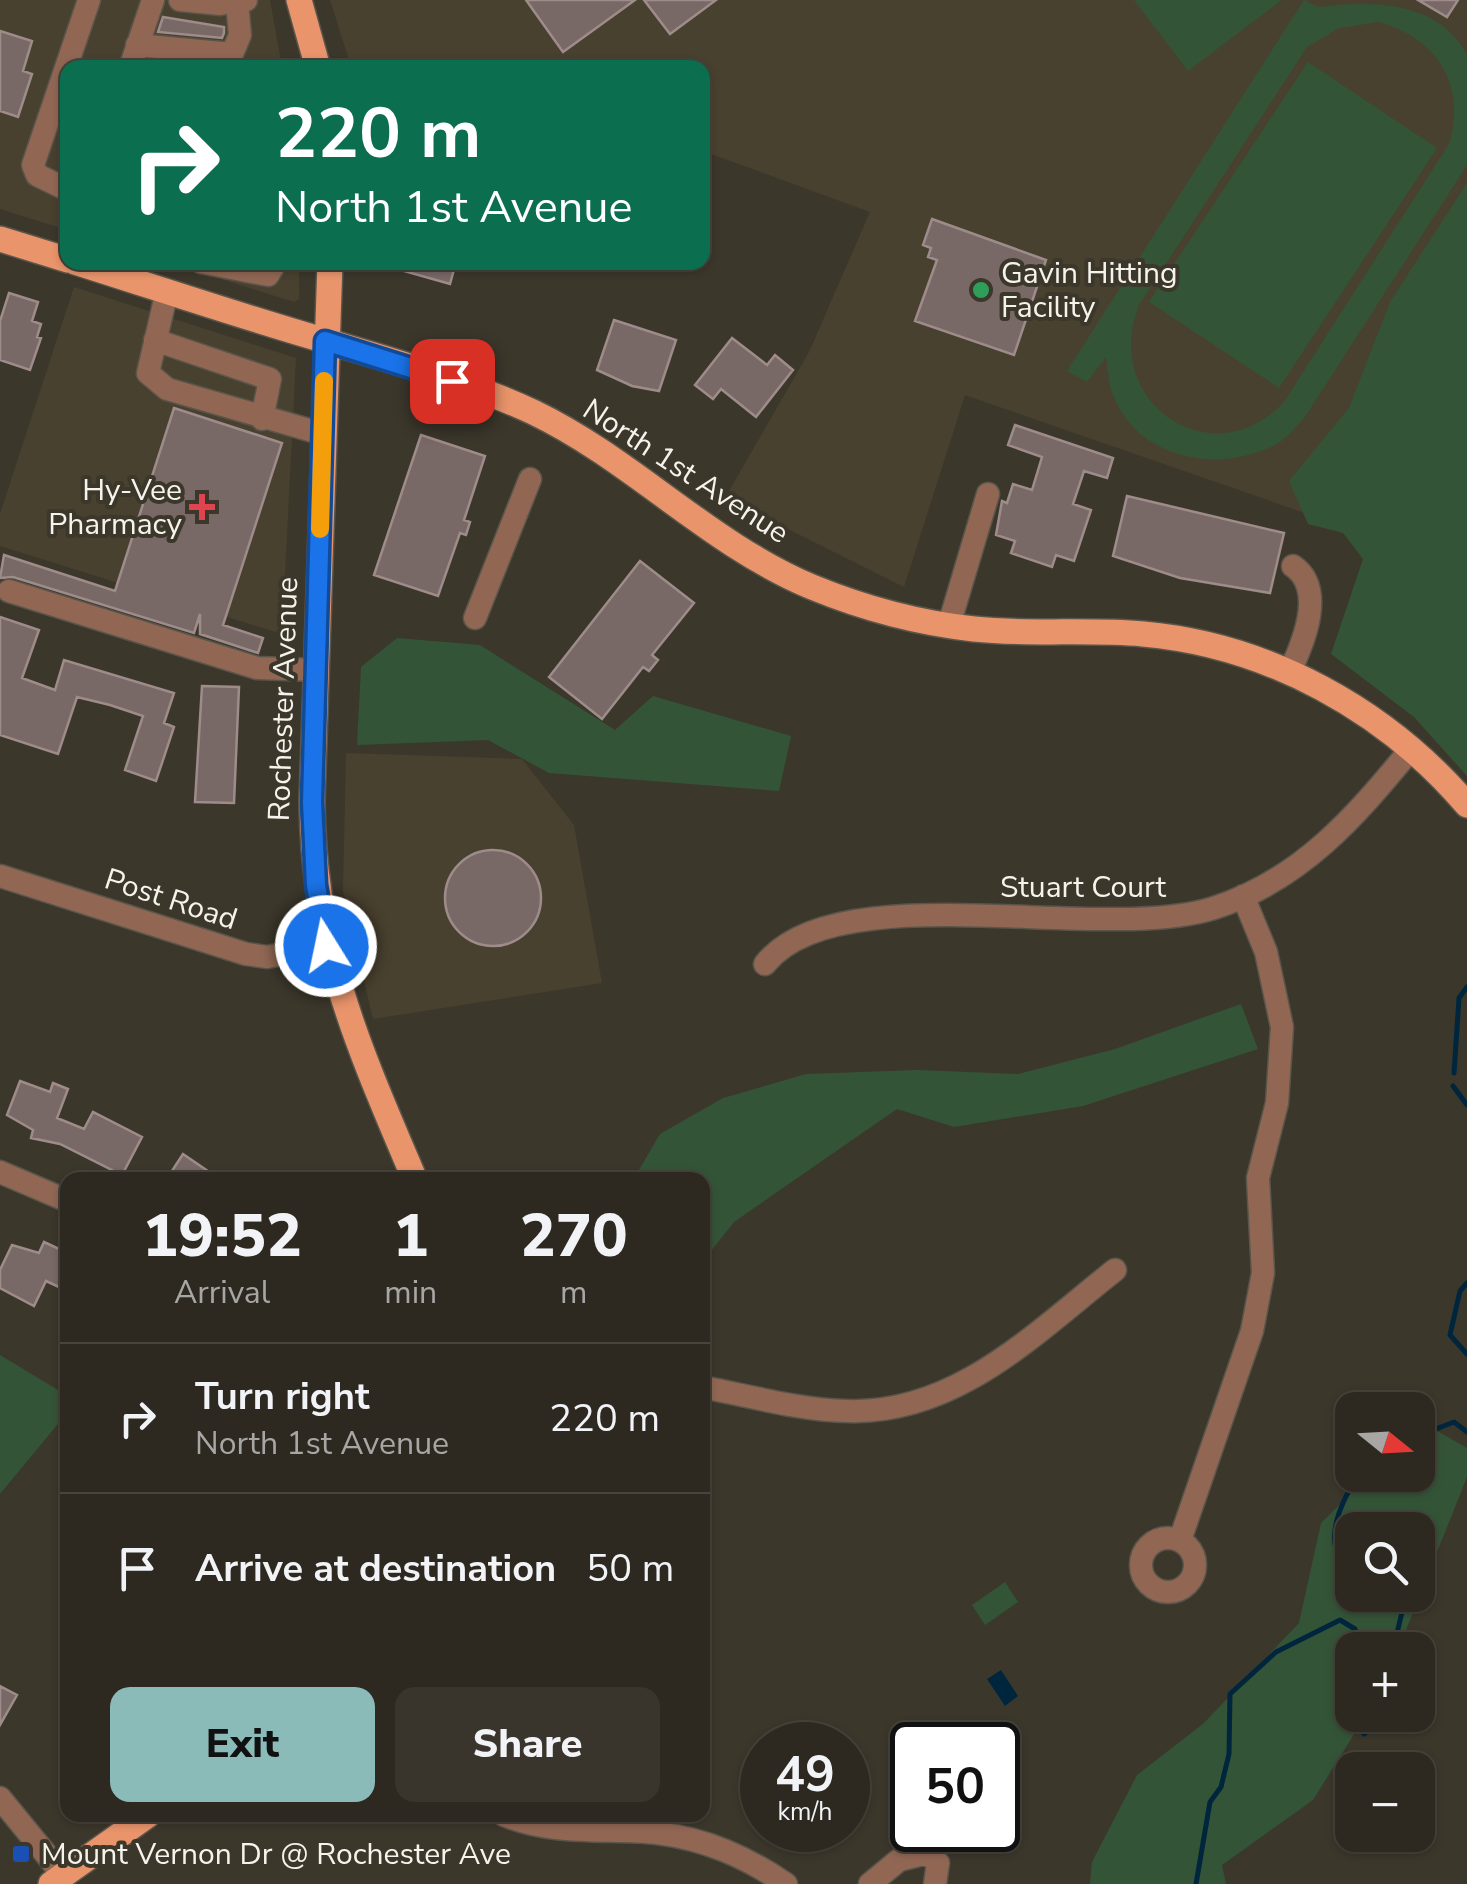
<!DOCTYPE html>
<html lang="en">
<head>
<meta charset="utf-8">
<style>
	:root { --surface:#2d2920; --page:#39352d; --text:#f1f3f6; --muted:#a7a6a5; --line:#48453e; --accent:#8bbbb9 }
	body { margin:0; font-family:"Nunito Sans",sans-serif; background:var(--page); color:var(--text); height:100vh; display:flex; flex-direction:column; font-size:38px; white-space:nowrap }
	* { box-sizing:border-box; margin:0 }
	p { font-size:32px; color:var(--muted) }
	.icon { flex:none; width:55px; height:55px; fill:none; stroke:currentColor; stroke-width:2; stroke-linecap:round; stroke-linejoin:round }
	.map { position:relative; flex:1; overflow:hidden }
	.details { position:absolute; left:60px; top:1172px; width:650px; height:650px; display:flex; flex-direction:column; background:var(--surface); border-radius:20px; box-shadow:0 2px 8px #0004,0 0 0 2px var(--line) }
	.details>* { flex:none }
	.banner { position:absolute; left:60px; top:60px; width:650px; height:210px; border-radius:20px; box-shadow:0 2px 8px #0004,0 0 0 2px var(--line); background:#0b6e4f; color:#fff; overflow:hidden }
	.needle { width:65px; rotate:108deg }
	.buttons { position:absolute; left:1335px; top:1392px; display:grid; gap:20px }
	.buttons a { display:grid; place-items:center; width:100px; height:100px; border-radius:20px; background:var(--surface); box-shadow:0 2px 8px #0004,0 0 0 2px var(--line); font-size:50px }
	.speed { position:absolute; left:740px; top:1722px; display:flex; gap:20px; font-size:50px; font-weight:700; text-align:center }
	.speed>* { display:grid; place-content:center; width:130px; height:130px; border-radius:50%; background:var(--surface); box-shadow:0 2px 8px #0004,0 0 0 2px var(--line); line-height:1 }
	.speed small { font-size:25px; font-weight:400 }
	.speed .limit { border:5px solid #111; border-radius:15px; background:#fff; color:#111 }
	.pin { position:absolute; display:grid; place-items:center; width:85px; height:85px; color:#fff; margin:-42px; border-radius:20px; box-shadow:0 5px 15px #0006 }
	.me { position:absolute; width:110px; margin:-55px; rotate:350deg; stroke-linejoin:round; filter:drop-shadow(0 0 8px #0008) }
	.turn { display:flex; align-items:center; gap:35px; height:210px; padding:0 50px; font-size:45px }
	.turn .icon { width:130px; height:130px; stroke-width:2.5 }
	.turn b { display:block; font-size:70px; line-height:85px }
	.eta { display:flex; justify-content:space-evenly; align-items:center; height:170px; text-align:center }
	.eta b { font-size:60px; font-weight:800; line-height:70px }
	.button { display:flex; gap:20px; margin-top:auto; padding:20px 50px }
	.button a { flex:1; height:115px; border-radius:20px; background:var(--accent); color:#111; font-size:40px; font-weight:800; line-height:115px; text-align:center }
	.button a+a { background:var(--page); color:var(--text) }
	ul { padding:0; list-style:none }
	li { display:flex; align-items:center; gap:30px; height:150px; padding:0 50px; border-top:2px solid var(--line) }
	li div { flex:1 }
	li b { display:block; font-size:38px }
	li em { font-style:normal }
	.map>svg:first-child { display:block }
</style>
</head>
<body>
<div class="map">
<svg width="1467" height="1884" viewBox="0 0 1467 1884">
	<rect width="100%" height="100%" fill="#3c372b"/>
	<!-- built -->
	<path fill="#49412f" d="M0,0H270L282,67L68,68L67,230L0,209Z
		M330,0H1467V231L1371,536L965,395L904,587L776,523L729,491L809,352L870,212L703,151L702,68H422L349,60Z
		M170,263H299V299L294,302Z
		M74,287L296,358L282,634L0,546V514Z
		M346,753L522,759L574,825L602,983L373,1019L343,891Z"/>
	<!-- green -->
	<path fill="#345437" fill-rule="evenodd" d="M1134,0H1282L1188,71Z
		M1304,0L1319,7C1373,0 1439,1 1467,55V165L1305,417C1295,428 1285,441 1271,447C1215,473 1137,458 1113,395C1108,384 1108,369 1106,357L1087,382L1067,371ZM1379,22C1437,38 1467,85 1449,144L1284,402C1212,479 1100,401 1139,305L1307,47L1339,28Z
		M1308,62L1437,148L1279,388L1149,302Z
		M1467,183V776L1414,717L1331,654L1363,559L1343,533L1308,524L1289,481L1349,408L1390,302Z
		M397,638L480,645L615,730L653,696L791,736L779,791L549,773L488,740L357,745L361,667Z
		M1241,1004L1258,1049L1083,1106L954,1127L897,1109L734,1222L703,1261L702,1180H633L660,1134L723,1098L806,1074L917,1070L1018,1074L1115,1049Z
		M0,1355L68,1396L67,1413L0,1494Z
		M1418,1420L1467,1448V1477L1398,1650H1352V1715H1366L1313,1800L1222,1865L1226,1884H1090L1092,1862L1137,1775L1204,1723L1299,1623L1321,1523L1370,1475H1418ZM1352,1530H1418V1595H1352Z
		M1005,1582L1018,1602L985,1625L972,1605Z"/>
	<!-- water -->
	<path fill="#00263d" d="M1001,1670L1018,1696L1005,1706L987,1679Z"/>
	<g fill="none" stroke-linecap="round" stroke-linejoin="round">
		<!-- stream -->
		<path stroke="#00263d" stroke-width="5" d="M1454,1073L1459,998L1467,987
			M1453,1086L1467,1105
			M1467,1283L1460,1291L1450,1335L1467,1354
			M1418,1436L1454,1422L1467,1432
			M1352,1573C1319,1546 1340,1504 1358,1475
			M1393,1650L1403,1608L1397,1595
			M1352,1698L1350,1716L1364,1734L1389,1715
			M1196,1884L1210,1802L1221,1787L1229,1754L1230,1694L1276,1652L1340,1620L1355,1629L1361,1650"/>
	</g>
	<!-- building -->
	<path fill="#786866" stroke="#9e8c8b" stroke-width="2.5" d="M526,0H635L563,52Z
		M644,0H716L670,34Z
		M1418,0H1458L1447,17Z
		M163,17L224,27V33L222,38L158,32Z
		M0,31L32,41L23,71L32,74L18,117L0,111Z
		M932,219L1046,260L1014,355L915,321L937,260L928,257L931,248L923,245Z
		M389,262H456L450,284L390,267Z
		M9,293L38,302L32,321L41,324L37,337L41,338L30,370L0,360V321Z
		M614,320L676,340L659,391L632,386L597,370Z
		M732,338L767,365L775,355L793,370L756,417L721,389L713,399L695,385Z
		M174,408L282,443L223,625L263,638L258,653L200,634V614L194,633L13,577L0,578L4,555L115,591Z
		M1015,425L1113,458L1107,478L1084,471L1073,504L1091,510L1074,561L1056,555L1052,567L1011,553L1015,541L996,535L1002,501L1007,503L1013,484L1032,490L1042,457L1008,445Z
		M421,435L485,456L464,520L470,522L466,535L460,533L438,596L374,575Z
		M1127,496L1284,533L1270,593L1180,578L1113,556Z
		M640,561L694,603L652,655L658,660L649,671L643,667L602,719L549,677Z
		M0,617L39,630L22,678L55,690L64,660L174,693L164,723L174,727L156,781L125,770L143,716L110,705L77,697L58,754L0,735Z
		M202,686L239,687L234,803L195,802Z
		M445 898a48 48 0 1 1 96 0a48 48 0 1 1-96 0Z
		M20,1081L50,1092L53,1083L68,1089L57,1118L84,1129L93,1112L142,1137L122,1175L60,1144L31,1138L33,1130L7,1115Z
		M183,1154L221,1180H166Z
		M44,1242L68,1253V1270L59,1287L46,1281L34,1306L0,1288V1270L12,1245L39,1253Z
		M0,1686L17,1695L0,1725Z"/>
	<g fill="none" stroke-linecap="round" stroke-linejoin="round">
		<defs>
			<path id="minor" d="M180,0L220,4L246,0
				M137,45L232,54L240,35L237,2
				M130,68L153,0
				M68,190L37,175L33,165L89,0
				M201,262L268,275L276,262
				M167,291L148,373L167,389L323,434
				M155,340L270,379L262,419
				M9,591L257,668L316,670
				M475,618L530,479
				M949,625L988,494
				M1289,673C1304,642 1326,589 1293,566
				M0,876L246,954L267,957L326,946
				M765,964C837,873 1103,944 1214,908C1301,880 1355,817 1411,749
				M0,1172L68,1201
				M702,1387C750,1396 799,1410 847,1411C956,1415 1035,1333 1115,1270
				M1141 1565a27 27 0 1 1 54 0a27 27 0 1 1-54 0Z
				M1180,1540L1252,1331L1263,1273L1258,1178L1277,1103L1282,1027L1266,952L1243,896
				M0,1798L63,1875
				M504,1815C554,1836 606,1828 657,1833C706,1839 746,1857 786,1884
				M870,1884L899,1860L927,1853L938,1863L935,1884"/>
			<path id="major" d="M299,0L318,68
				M0,239L68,260
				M75,262C157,288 240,316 323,340C394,361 466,381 533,412C633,460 709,544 812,587C863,608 919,623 974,629C1030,635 1087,629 1143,634C1268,645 1386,710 1467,805
				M330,262L312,801C313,948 359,1048 415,1180
				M51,1884L148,1815"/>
		</defs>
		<!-- minor casing -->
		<use href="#minor" stroke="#5a554a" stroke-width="25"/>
		<!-- major casing -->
		<use href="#major" stroke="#5a554a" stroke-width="28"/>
		<!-- minor -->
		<use href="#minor" stroke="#916754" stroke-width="22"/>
		<!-- major -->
		<use href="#major" stroke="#e9946b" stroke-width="25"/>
	</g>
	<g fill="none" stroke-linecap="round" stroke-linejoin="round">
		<defs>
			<path id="route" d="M326,946L316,885L312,802L325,341L452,381"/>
		</defs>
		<!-- route casing -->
		<use href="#route" stroke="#114b97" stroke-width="25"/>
		<!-- route -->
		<use href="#route" stroke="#1a73e8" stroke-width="18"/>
		<!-- slow -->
		<path stroke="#f59e0b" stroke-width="18" d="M320,529L324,381"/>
	</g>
	<!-- markers -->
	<circle fill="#2e9e5b" stroke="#3c372b" stroke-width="4" cx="981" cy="290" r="10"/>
	<path fill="#e0444e" stroke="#3c372b" stroke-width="4" d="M197 492h10v10h10v10h-10v10h-10v-10h-10v-10h10z"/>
	<rect fill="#1a4fb4" stroke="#3c372b" stroke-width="4" x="11" y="1844" width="20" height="20" rx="5"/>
	<g text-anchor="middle" stroke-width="8" stroke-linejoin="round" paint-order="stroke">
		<!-- poi labels -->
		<g font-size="30" fill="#f6f3ec" stroke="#3c372b" text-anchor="start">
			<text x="1001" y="283">Gavin Hitting<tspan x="1001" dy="34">Facility</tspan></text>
			<text x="182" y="500" text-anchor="end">Hy-Vee<tspan x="182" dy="34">Pharmacy</tspan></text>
			<text x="41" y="1864">Mount Vernon Dr @ Rochester Ave</text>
		</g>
		<!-- street labels -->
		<g font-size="30" fill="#f6f3ec" stroke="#3c372b">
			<text transform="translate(686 471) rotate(33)" y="10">North 1st Avenue</text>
			<text transform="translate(283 699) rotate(-88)" y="10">Rochester Avenue</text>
			<text x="1083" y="897">Stuart Court</text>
			<text transform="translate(171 899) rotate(18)" y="10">Post Road</text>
		</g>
	</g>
</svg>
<div class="buttons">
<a><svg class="needle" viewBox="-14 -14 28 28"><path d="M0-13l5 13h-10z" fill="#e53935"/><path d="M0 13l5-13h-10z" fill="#a7a6a5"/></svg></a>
<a><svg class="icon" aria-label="search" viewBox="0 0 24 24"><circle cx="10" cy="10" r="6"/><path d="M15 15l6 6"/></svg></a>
<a>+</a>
<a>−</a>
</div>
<div class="speed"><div>49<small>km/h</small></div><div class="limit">50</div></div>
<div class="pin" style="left:452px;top:381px;background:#d93025"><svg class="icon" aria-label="arrive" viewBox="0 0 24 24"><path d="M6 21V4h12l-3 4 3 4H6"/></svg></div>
<svg class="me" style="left:326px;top:946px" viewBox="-20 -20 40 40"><circle r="17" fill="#1a73e8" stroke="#fff" stroke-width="3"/><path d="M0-11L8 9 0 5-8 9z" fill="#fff"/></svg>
<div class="banner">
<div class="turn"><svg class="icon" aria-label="right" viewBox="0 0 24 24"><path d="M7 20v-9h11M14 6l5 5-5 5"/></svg><div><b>220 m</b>North 1st Avenue</div></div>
</div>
<section class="details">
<div class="eta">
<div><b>19:52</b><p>Arrival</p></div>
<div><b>1</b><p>min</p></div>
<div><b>270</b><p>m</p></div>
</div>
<ul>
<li><svg class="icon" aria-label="right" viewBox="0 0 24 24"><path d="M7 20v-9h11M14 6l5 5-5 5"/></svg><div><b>Turn right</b><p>North 1st Avenue</p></div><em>220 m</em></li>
<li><svg class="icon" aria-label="arrive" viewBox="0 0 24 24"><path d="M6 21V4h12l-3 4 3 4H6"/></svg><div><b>Arrive at destination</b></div><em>50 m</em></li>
</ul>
<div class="button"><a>Exit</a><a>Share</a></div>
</section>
</div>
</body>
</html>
